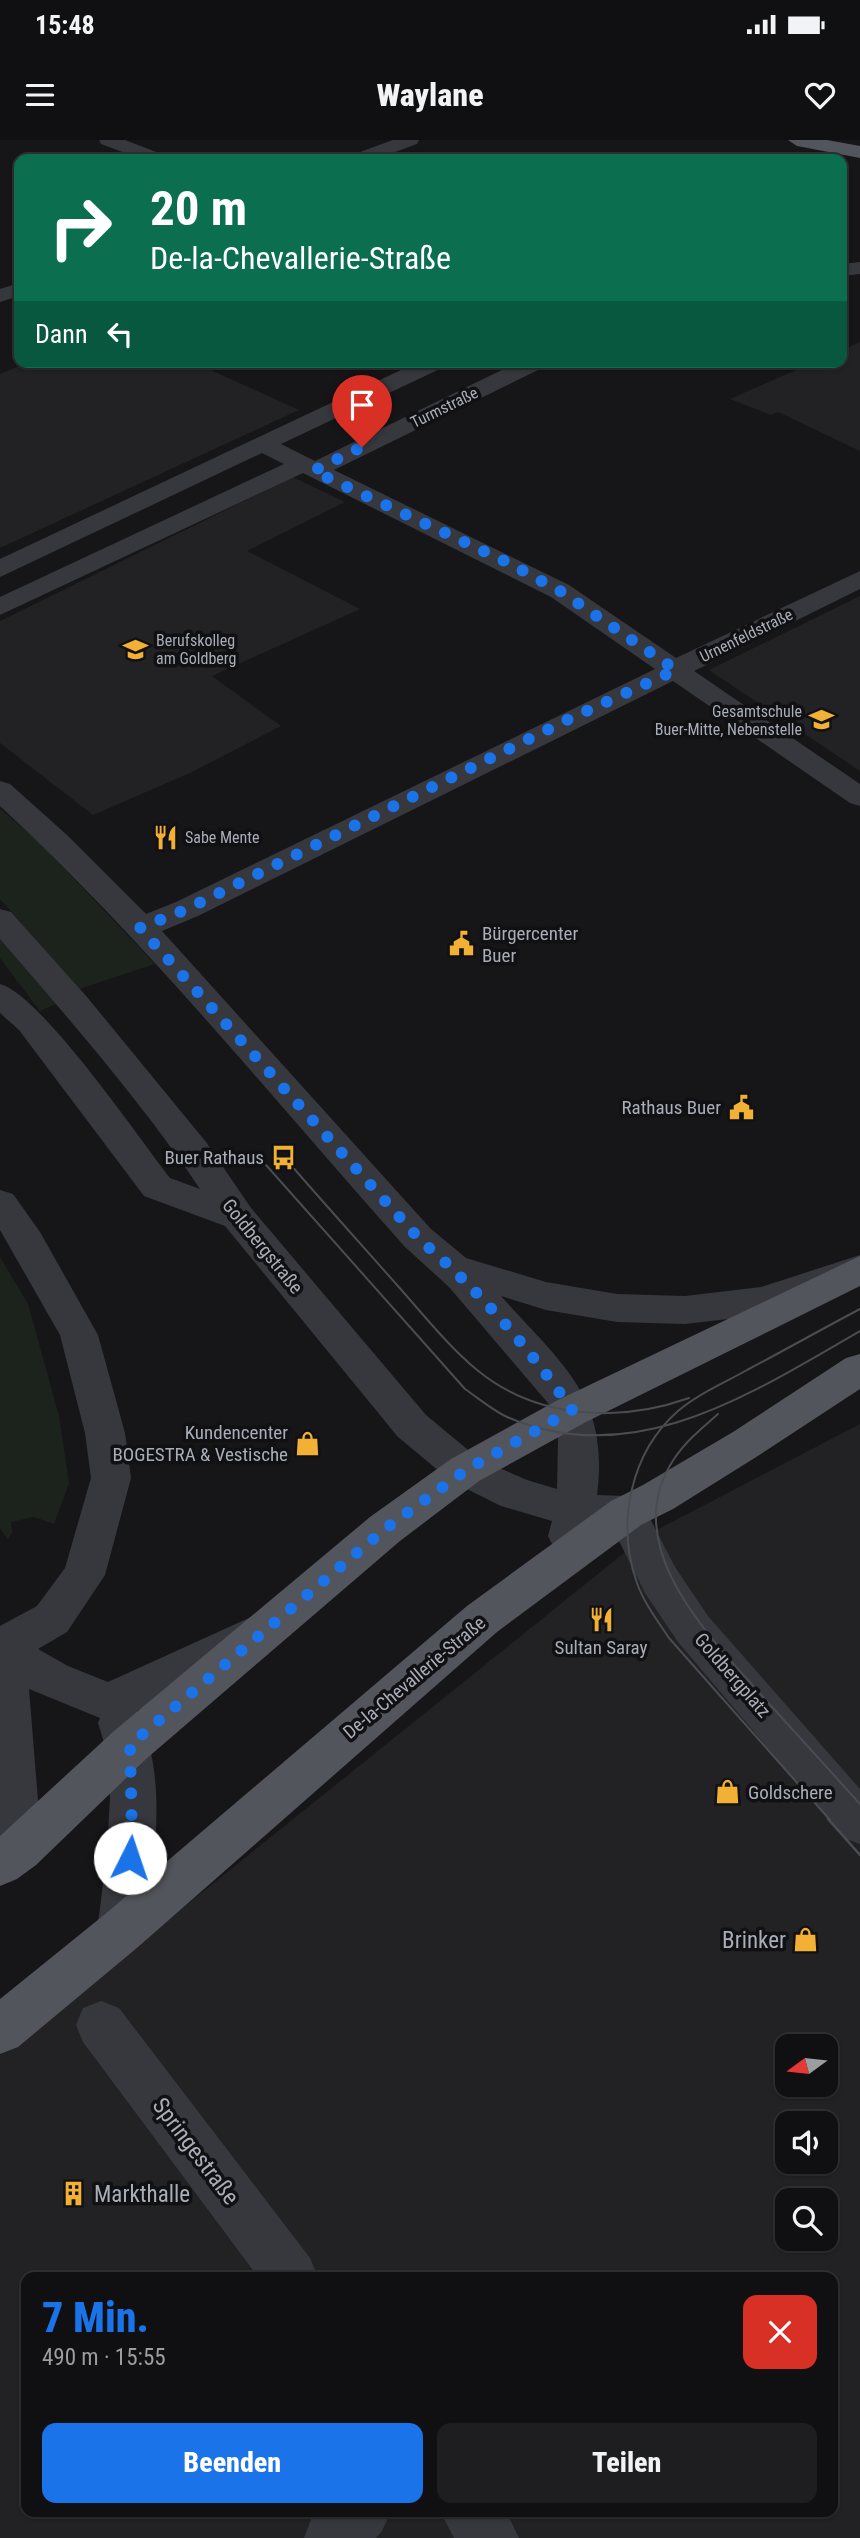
<!DOCTYPE html>
<html lang="de">
<head>
<meta charset="utf-8">
<style>
	:root { --surface:#101012; --page:#1e1e20; --text:#f1f3f6; --muted:#9c9d9f; --line:#303032; --accent:#1a73e8 }
	body { margin:0; font-family:"Roboto Condensed",sans-serif; background:var(--page); color:var(--text); height:100vh; display:flex; flex-direction:column; font-size:26px; white-space:nowrap }
	* { box-sizing:border-box; margin:0 }
	p { font-size:23px; color:var(--muted) }
	.icon { flex:none; width:38px; height:38px; fill:none; stroke:currentColor; stroke-width:2; stroke-linecap:round; stroke-linejoin:round }
	.map { position:relative; flex:1; overflow:hidden }
	.side { position:absolute; left:21px; top:2132px; width:817px; height:245px; display:flex; flex-direction:column; background:var(--surface); border-radius:14px; box-shadow:0 2px 5px #0004,0 0 0 2px var(--line) }
	.side>* { flex:none }
	.guide { position:absolute; left:14px; top:14px; width:833px; height:214px; border-radius:14px; box-shadow:0 2px 5px #0004,0 0 0 2px var(--line); background:#0b6e4f; color:#fff; overflow:hidden }
	.needle { width:46px; rotate:255deg }
	.fabs { position:absolute; left:775px; top:1894px; display:grid; gap:14px }
	.fabs a { display:grid; place-items:center; width:63px; height:63px; border-radius:14px; background:var(--surface); box-shadow:0 2px 5px #0004,0 0 0 2px var(--line); font-size:35px }
	.pin { position:absolute; display:grid; place-items:center; width:60px; height:60px; color:#fff; margin:-72px -30px; border-radius:50% 50% 50% 0; rotate:-45deg; box-shadow:0 0 7px #0007 }
	.pin .icon { rotate:45deg }
	.me { position:absolute; width:77px; margin:-38px; rotate:4deg; stroke-linejoin:round; filter:drop-shadow(0 0 5px #0008) }
	.turn { display:flex; align-items:center; gap:24px; height:147px; padding:0 21px; font-size:32px }
	.turn .icon { width:91px; height:91px; stroke-width:2.5 }
	.turn b { display:block; font-size:49px; line-height:60px }
	.then { display:flex; align-items:center; height:66px; padding:0 21px; background:#0003; gap:14px; font-size:26px }
	.round { display:grid; place-items:center; flex:none; width:74px; height:74px; border-radius:14px; background:var(--page) }
	.head { display:flex; align-items:center; justify-content:space-between; height:119px; padding:0 21px }
	h1 { font-size:42px; font-weight:800; line-height:52px; color:var(--accent) }
	.button { display:flex; gap:14px; margin-top:auto; padding:14px 21px }
	.button a { flex:1; height:80px; border-radius:14px; background:var(--accent); color:#fff; font-size:28px; font-weight:800; line-height:80px; text-align:center }
	.button a+a { background:var(--page); color:var(--text) }
	.status { display:flex; justify-content:space-between; align-items:center; height:49px; padding:0 35px; background:var(--surface); direction:ltr }
	.status svg { height:19px; fill:currentColor }
	header { display:flex; justify-content:space-between; align-items:center; height:91px; padding:0 21px; background:var(--surface); font-size:32px; font-weight:800 }
	.map>svg:first-child { display:block }
</style>
</head>
<body>
<div class="status"><b>15:48</b><svg viewBox="0 0 49 12"><path d="M0 12V9h3v3zM5 12V6h3v6zM10 12V3h3v9zM15 12V0h3v12zM26 1h20v11H26zM47 4h2v5h-2z"/></svg></div>
<header><svg class="icon" aria-label="menu" viewBox="0 0 24 24"><path d="M4 6h16M4 12h16M4 18h16"/></svg>Waylane<svg class="icon" aria-label="heart" viewBox="0 0 24 24"><path d="M12 20l-8-8c-3-5 5-10 8-4 3-6 11-1 8 4z"/></svg></header>
<div class="map">
<svg width="860" height="2398" viewBox="0 0 860 2398">
	<rect width="100%" height="100%" fill="#161618"/>
	<!-- built -->
	<path fill="#222225" fill-rule="evenodd" d="M860,202V311L778,272L771,275L730,259L814,222H842V210Z
		M29,222H193L299,270L0,408V234Z
		M293,337L345,362L247,411L360,469L212,536L281,586L190,633L93,675L0,603V481Z
		M860,456V631L709,530Z
		M860,1284V2398H0V1915L645,1396ZM788,1906H826V1944H788ZM788,1983H826V2021H788ZM788,2060H826V2098H788ZM26,2137H833V2371H26Z"/>
	<!-- green -->
	<path fill="#1c231d" d="M0,669L36,699L155,824L79,849L0,759Z
		M0,797L56,864L40,871L0,818Z
		M0,1117L28,1164L59,1276L69,1343L54,1384L34,1377L11,1382L12,1393L8,1399L0,1389Z"/>
	<g fill="none" stroke-linecap="round" stroke-linejoin="round">
		<!-- minor -->
		<path fill="#37383d" fill-rule="evenodd" d="M99,0H125L164,15L166,19H141L101,4Z
			M393,0H419L417,4L376,19H350L352,15Z
			M860,122V134L842,136V124Z
			M19,143V156L0,162V149Z
			M418,222H447L444,227L281,304L315,321L518,222H547L544,227L334,330L569,445L676,518L860,431V449L694,531L860,644V666L850,663L673,541L198,776L162,791L431,1089L466,1118L546,1142L617,1154L685,1156L761,1147L860,1115V1143L762,1175L685,1184L617,1182L546,1170L501,1156C561,1224 610,1256 597,1355L626,1356L641,1361L675,1427L708,1476L860,1649V1704L844,1698L678,1502L645,1453L613,1389L591,1388L584,1408L569,1413L554,1408L548,1396L552,1381L501,1366L451,1341L398,1297L225,1086L144,1056L19,890L0,873V844C41,855 139,998 170,1038L200,1049C141,961 69,879 0,799V769L11,772L87,857L206,1002L251,1068L426,1275L479,1319L527,1340L557,1349L558,1299L552,1271L547,1262L449,1147L405,1107C272,958 147,802 0,666V641L10,644L67,695L146,774L176,762L655,529L551,457L303,333L0,475V457L284,324L262,313L0,437V419Z
			M0,1050L13,1054L40,1092L98,1195L125,1293L131,1338L105,1435L67,1492L38,1509L68,1526L108,1542L251,1477L266,1482L273,1495L266,1508L137,1571C169,1639 154,1718 145,1791L138,1807L121,1814L104,1807L97,1791L107,1713L110,1657L105,1606L98,1583L100,1578L29,1549L42,1710L36,1725L19,1732L2,1725L0,1720V1486L37,1466L65,1428L91,1338L85,1293L60,1195L0,1090Z
			M101,1861L119,1868L310,2118L318,2137H258L83,1902L76,1885L83,1868Z
			M319,2371H391L382,2391L376,2398H304L312,2377Z
			M440,2371H506L519,2398H454Z"/>
		<!-- major -->
		<path fill="#53555c" fill-rule="evenodd" d="M788,0H827L860,6V18L797,6Z
			M860,1116V1146L586,1282L479,1341L400,1401L146,1619L36,1725L17,1739L0,1746V1696L114,1591L370,1377L451,1319L558,1260Z
			M860,1214V1249L761,1314L673,1369L641,1385L497,1492L138,1807L18,1907L0,1914V1859L104,1775L467,1466L611,1361L643,1345L733,1292L846,1218Z"/>
		<!-- tram-far1 -->
		<path stroke="#4a4c52" stroke-width="2" d="M284,1017C321,1060 359,1102 397,1145C423,1174 447,1205 477,1230C537,1279 619,1283 689,1258
			M266,1025L465,1249C478,1258 491,1269 505,1276C633,1333 752,1253 860,1191
			M718,1274C702,1288 686,1301 674,1319C621,1398 696,1482 746,1538C784,1580 822,1622 860,1664
			M830,1680L669,1498C657,1480 644,1463 637,1443C616,1384 630,1313 678,1271C698,1254 724,1243 747,1230C785,1210 822,1189 860,1169"/>
		<!-- tram -->
		<path stroke="#4a4c52" stroke-width="2.5" d="M828,1679L860,1715"/>
	</g>
	<g fill="none" stroke-linecap="round" stroke-linejoin="round">
		<!-- route -->
		<path stroke="#1a73e8" stroke-width="12" stroke-dasharray="0 21.6" d="M130,1718L132,1694L130,1605L385,1389L466,1330L572,1270C530,1209 478,1149 421,1101L140,788L187,769L565,581L676,530L560,451L507,422L313,331L362,307"/>
	</g>
	<!-- icons -->
	<defs>
		<symbol id="university-bare" viewBox="-9 -9 18 18"><path d="M0-5L7-2L0 1L-7-2ZM-4 1L0 2.5L4 1V4Q0 6-4 4Z" fill="#f2b134" stroke="#111113" stroke-width="2.5" paint-order="stroke"/></symbol>
		<symbol id="school-bare" viewBox="-9 -9 18 18"><path d="M0-5L7-2L0 1L-7-2ZM-4 1L0 2.5L4 1V4Q0 6-4 4Z" fill="#f2b134" stroke="#111113" stroke-width="2.5" paint-order="stroke"/></symbol>
		<symbol id="restaurant-bare" viewBox="-9 -9 18 18"><path d="M-5-6h1v4h1v-4h1v4h1v-4h1v5L-1.5 .5V6h-2V.5L-5-1ZM5-6V6H3V1.5H1.5Q1.5-4 5-6Z" fill="#f2b134" stroke="#111113" stroke-width="2.5" paint-order="stroke"/></symbol>
		<symbol id="civic-bare" viewBox="-9 -9 18 18"><path d="M-.6-6.5H3V-4.5H.6V-3L4-1V1h2V6H-6V1h2V-1L-.6-3ZM-1.2 2.5V6h2.4V2.5Z" fill="#f2b134" stroke="#111113" stroke-width="2.5" paint-order="stroke"/></symbol>
		<symbol id="bus-bare" viewBox="-9 -9 18 18"><path d="M-5-6H5V4H4V6H2V4H-2V6H-4V4H-5ZM-3.5-4V0h7V-4ZM-3.5 1.2v1.5H-2V1.2ZM2 1.2v1.5H3.5V1.2Z" fill="#f2b134" stroke="#111113" stroke-width="2.5" paint-order="stroke"/></symbol>
		<symbol id="shop-bare" viewBox="-9 -9 18 18"><path d="M-5-2.5h2.3a2.7 3.5 0 0 1 5.4 0H5L5.5 6h-11ZM-1.5-2.5h3a1.5 2.3 0 0 0-3 0Z" fill="#f2b134" stroke="#111113" stroke-width="2.5" paint-order="stroke"/></symbol>
		<symbol id="building-bare" viewBox="-9 -9 18 18"><path d="M-4-6H4V6H1V3H-1V6H-4ZM-2.5-4.3h1.7v1.8h-1.7ZM.8-4.3h1.7v1.8H.8ZM-2.5-1h1.7V.8h-1.7ZM.8-1h1.7V.8H.8Z" fill="#f2b134" stroke="#111113" stroke-width="2.5" paint-order="stroke"/></symbol>
	</defs>
	<g fill-rule="evenodd">
		<use href="#university-bare" x="118" y="492" width="35" height="35"/>
		<use href="#school-bare" x="804" y="562" width="35" height="35"/>
		<use href="#restaurant-bare" x="148" y="680" width="35" height="35"/>
		<use href="#civic-bare" x="444" y="786" width="35" height="35"/>
		<use href="#civic-bare" x="724" y="950" width="35" height="35"/>
		<use href="#bus-bare" x="266" y="1000" width="35" height="35"/>
		<use href="#shop-bare" x="290" y="1286" width="35" height="35"/>
		<use href="#restaurant-bare" x="584" y="1462" width="35" height="35"/>
		<use href="#shop-bare" x="710" y="1634" width="35" height="35"/>
		<use href="#shop-bare" x="788" y="1782" width="35" height="35"/>
		<use href="#building-bare" x="56" y="2036" width="35" height="35"/>
	</g>
	<g text-anchor="middle" stroke-width="7" stroke-linejoin="round" paint-order="stroke">
		<!-- far-street labels -->
		<g font-size="16" fill="#a8adb8" stroke="#111113">
			<text transform="translate(444 267) rotate(-26)" y="6">Turmstraße</text>
			<text transform="translate(746 495) rotate(-26)" y="6">Urnenfeldstraße</text>
		</g>
		<!-- far-poi labels -->
		<g font-size="16" fill="#a8adb8" stroke="#111113" text-anchor="start">
			<text x="156" y="506">Berufskolleg<tspan x="156" dy="18">am Goldberg</tspan></text>
			<text x="802" y="577" text-anchor="end">Gesamtschule<tspan x="802" dy="18">Buer-Mitte, Nebenstelle</tspan></text>
			<text x="185" y="703">Sabe Mente</text>
		</g>
		<!-- poi labels -->
		<g font-size="19" fill="#a8adb8" stroke="#111113" text-anchor="end">
			<text x="482" y="800" text-anchor="start">Bürgercenter<tspan x="482" dy="22">Buer</tspan></text>
			<text x="721" y="974">Rathaus Buer</text>
			<text x="264" y="1024">Buer Rathaus</text>
			<text x="288" y="1299">Kundencenter<tspan x="288" dy="22">BOGESTRA &amp; Vestische</tspan></text>
			<text x="601" y="1514" text-anchor="middle">Sultan Saray</text>
			<text x="748" y="1659" text-anchor="start">Goldschere</text>
		</g>
		<!-- street labels -->
		<g font-size="19" fill="#a8adb8" stroke="#111113">
			<text transform="translate(263 1106) rotate(51)" y="7">Goldbergstraße</text>
			<text transform="translate(733 1535) rotate(49)" y="7">Goldbergplatz</text>
			<text transform="translate(414 1537) rotate(-40)" y="7">De-la-Chevallerie-Straße</text>
		</g>
		<!-- near-poi labels -->
		<g font-size="23" fill="#a8adb8" stroke="#111113" text-anchor="end">
			<text x="786" y="1808">Brinker</text>
			<text x="94" y="2062" text-anchor="start">Markthalle</text>
		</g>
		<!-- near-street labels -->
		<g font-size="23" fill="#a8adb8" stroke="#111113">
			<text transform="translate(196 2011) rotate(53)" y="8">Springestraße</text>
		</g>
	</g>
</svg>
<div class="fabs">
<a><svg class="needle" viewBox="-14 -14 28 28"><path d="M0-13l5 13h-10z" fill="#e53935"/><path d="M0 13l5-13h-10z" fill="#9c9d9f"/></svg></a>
<a><svg class="icon" aria-label="sound" viewBox="0 0 24 24"><path d="M4 9h4l5-4v14l-5-4H4zM17 9q2 3 0 6"/></svg></a>
<a><svg class="icon" aria-label="search" viewBox="0 0 24 24"><circle cx="10" cy="10" r="6"/><path d="M15 15l6 6"/></svg></a>
</div>
<div class="pin" style="left:362px;top:307px;background:#d93025"><svg class="icon" aria-label="arrive" viewBox="0 0 24 24"><path d="M6 21V4h12l-3 4 3 4H6"/></svg></div>
<svg class="me" style="left:130px;top:1718px" viewBox="-20 -20 40 40"><circle r="19" fill="#fff"/><path d="M0-13L10 11 0 6-10 11z" fill="#1a73e8"/></svg>
<div class="guide">
<div class="turn"><svg class="icon" aria-label="right" viewBox="0 0 24 24"><path d="M7 20v-9h11M14 6l5 5-5 5"/></svg><div><b>20 m</b>De-la-Chevallerie-Straße</div></div>
<div class="then">Dann<svg class="icon" aria-label="left" viewBox="0 0 24 24"><path d="M17 20v-9H6M10 6l-5 5 5 5"/></svg></div>
</div>
<section class="side">
<div class="head"><div><h1>7 Min.</h1><p>490 m · 15:55</p></div><a class="round" style="background:#d93025;color:#fff"><svg class="icon" aria-label="close" viewBox="0 0 24 24"><path d="M6 6l12 12M18 6L6 18"/></svg></a></div>
<div class="button"><a>Beenden</a><a>Teilen</a></div>
</section>
</div>
</body>
</html>
